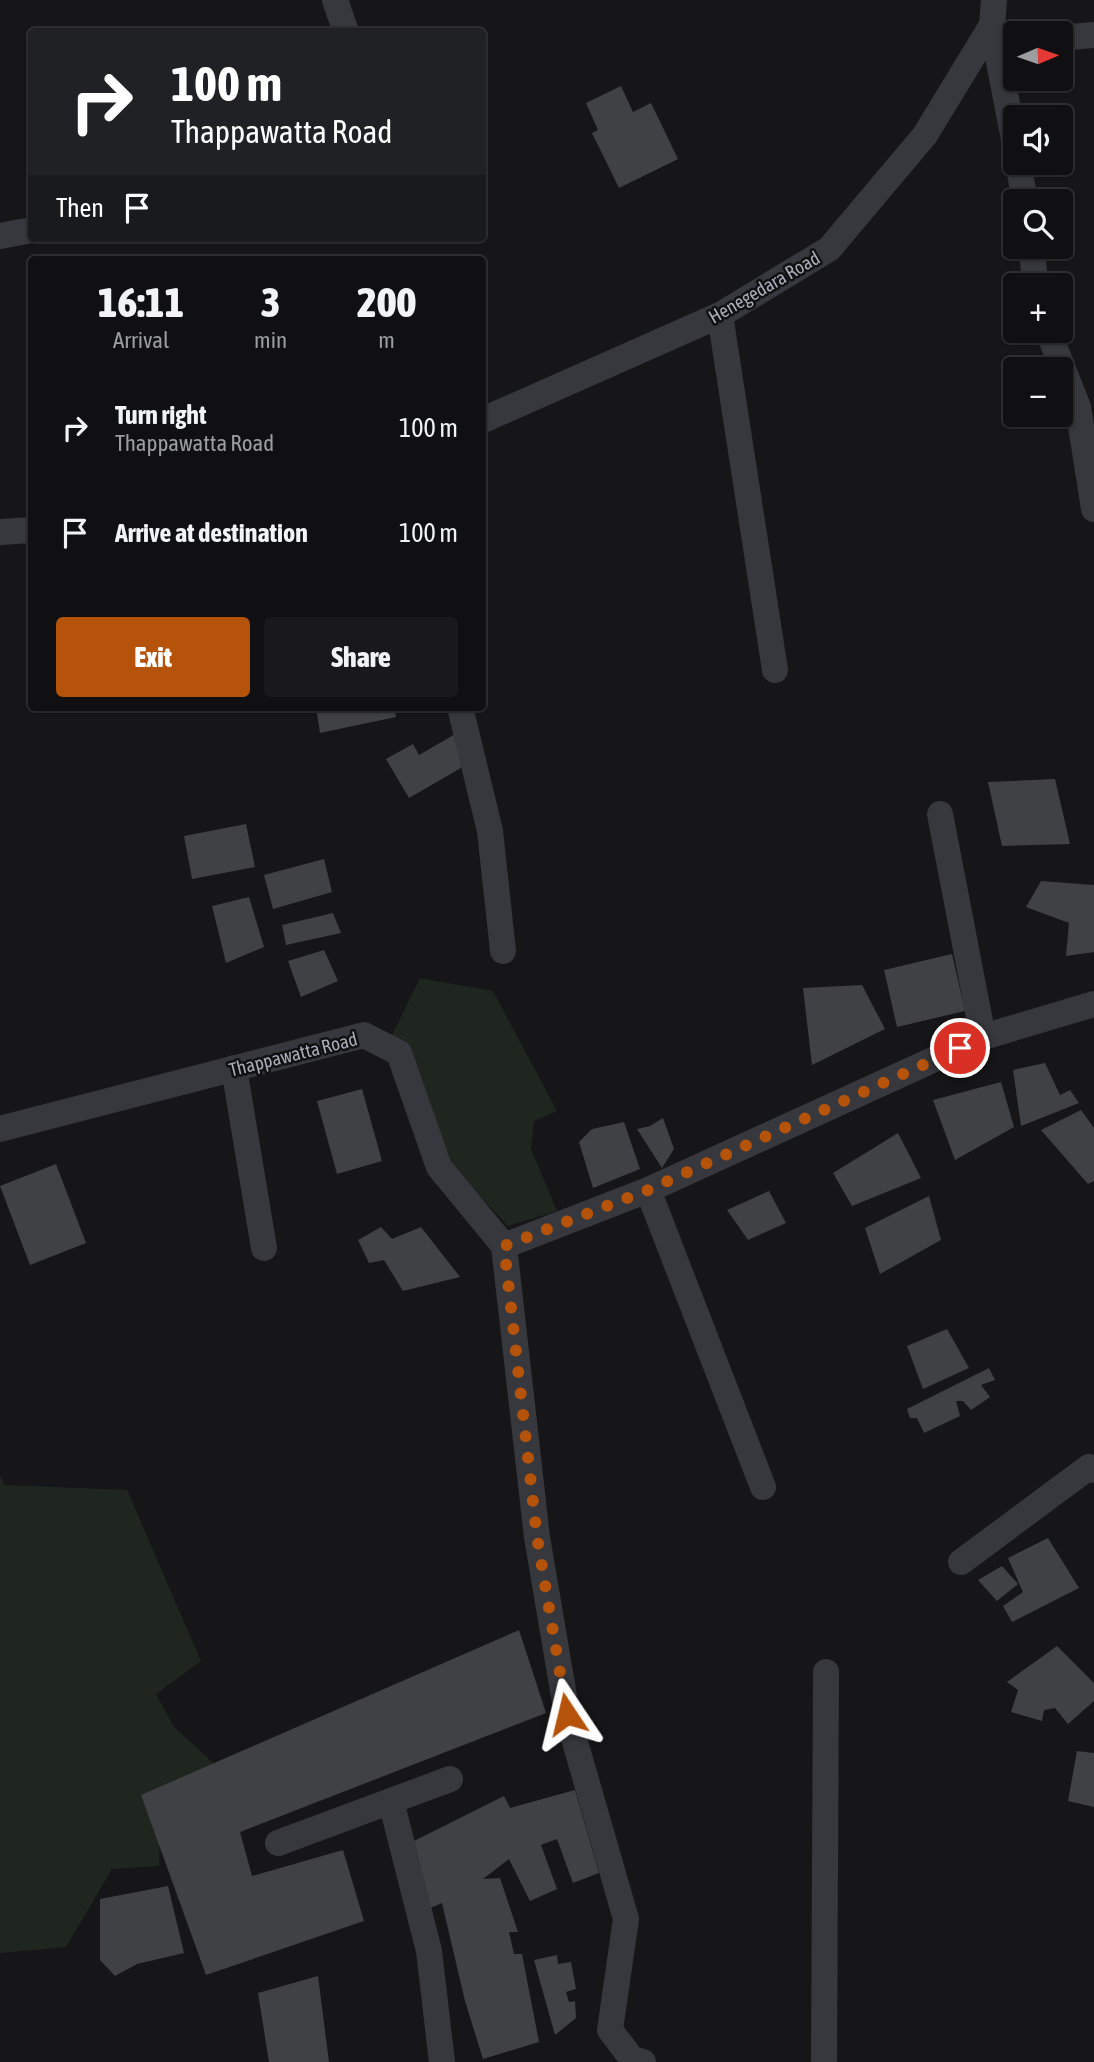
<!DOCTYPE html>
<html lang="en">
<head>
<meta charset="utf-8">
<style>
	:root { --surface:#101012; --page:#19191b; --text:#f1f3f6; --muted:#9c9d9f; --line:#303032; --accent:#b45309 }
	body { margin:0; font-family:"Asap Condensed",sans-serif; background:var(--page); color:var(--text); height:100vh; display:flex; flex-direction:column; font-size:26px; white-space:nowrap }
	* { box-sizing:border-box; margin:0 }
	p { font-size:23px; color:var(--muted) }
	.icon { flex:none; width:38px; height:38px; fill:none; stroke:currentColor; stroke-width:2; stroke-linecap:round; stroke-linejoin:round }
	.map { position:relative; flex:1; overflow:hidden }
	.drawer { position:absolute; left:28px; top:256px; width:458px; height:455px; display:flex; flex-direction:column; background:var(--surface); border-radius:7px; box-shadow:0 2px 5px #0004,0 0 0 2px var(--line) }
	.drawer>* { flex:none }
	.hud { position:absolute; left:28px; top:28px; width:458px; height:214px; border-radius:7px; box-shadow:0 2px 5px #0004,0 0 0 2px var(--line); background:#202124; color:#fff; overflow:hidden }
	.needle { width:46px; rotate:88deg }
	.tools { position:absolute; left:1003px; top:21px; display:grid; gap:14px }
	.tools a { display:grid; place-items:center; width:70px; height:70px; border-radius:7px; background:var(--surface); box-shadow:0 2px 5px #0004,0 0 0 2px var(--line); font-size:35px }
	.pin { position:absolute; display:grid; place-items:center; width:60px; height:60px; color:#fff; margin:-30px; border:4px solid #fff; border-radius:50%; box-shadow:0 2px 7px #0007 }
	.me { position:absolute; width:77px; margin:-38px; rotate:350deg; stroke-linejoin:round; filter:drop-shadow(0 0 5px #0008) }
	.turn { display:flex; align-items:center; gap:24px; height:147px; padding:0 28px; font-size:32px }
	.turn .icon { width:91px; height:91px; stroke-width:2.5 }
	.turn b { display:block; font-size:49px; line-height:60px }
	.then { display:flex; align-items:center; height:66px; padding:0 28px; background:#0003; gap:14px; font-size:26px }
	.eta { display:flex; justify-content:space-evenly; align-items:center; height:119px; text-align:center }
	.eta b { font-size:42px; font-weight:800; line-height:49px }
	.button { display:flex; gap:14px; margin-top:auto; padding:14px 28px }
	.button a { flex:1; height:80px; border-radius:7px; background:var(--accent); color:#fff; font-size:28px; font-weight:800; line-height:80px; text-align:center }
	.button a+a { background:var(--page); color:var(--text) }
	ul { padding:0; list-style:none }
	li { display:flex; align-items:center; gap:21px; height:105px; padding:0 28px }
	li div { flex:1 }
	li b { display:block; font-size:26px }
	li em { font-style:normal }
	.map>svg:first-child { display:block }
</style>
</head>
<body>
<div class="map">
<svg width="1094" height="2062" viewBox="0 0 1094 2062">
	<rect width="100%" height="100%" fill="#161618"/>
	<!-- green -->
	<path fill="#1e261f" d="M420,978L493,991L557,1111L534,1121L531,1149L557,1211L508,1226L443,1157L392,1035Z
		M0,1475L4,1485L127,1490L201,1661L156,1694L174,1727L219,1768L161,1796L159,1866L112,1869L66,1947L0,1953Z"/>
	<!-- building -->
	<path fill="#404145" d="M621,86L633,112L651,103L678,159L619,188L592,133L598,130L586,103Z
		M316,707H394L396,717L320,733Z
		M457,733L473,761L409,798L386,759L413,744L419,755Z
		M1055,779L1070,844L1002,846L988,782Z
		M246,824L255,867L192,879L184,836Z
		M324,859L332,892L273,909L264,875Z
		M1041,881L1094,885V952L1066,956L1069,923L1026,907Z
		M249,897L264,947L226,963L212,906Z
		M333,913L341,933L286,945L282,925Z
		M324,950L338,981L301,997L288,961Z
		M952,954L965,1011L897,1027L884,970Z
		M862,985L885,1029L812,1065L803,988Z
		M1045,1063L1060,1095L1070,1090L1079,1103L1021,1126L1013,1070Z
		M1001,1082L1014,1127L955,1160L933,1100Z
		M362,1089L382,1161L337,1174L317,1101Z
		M1081,1110L1094,1128V1181L1088,1184L1041,1130Z
		M663,1118L674,1149L662,1168L637,1129L650,1126Z
		M624,1122L640,1169L593,1188L579,1142L592,1129Z
		M898,1133L921,1178L852,1206L833,1173Z
		M56,1164L86,1243L30,1265L0,1186Z
		M769,1191L786,1223L748,1240L727,1210Z
		M929,1196L941,1240L880,1274L865,1228Z
		M381,1227L392,1239L421,1227L460,1277L403,1291L384,1260L369,1263L358,1240Z
		M947,1329L969,1368L923,1389L907,1346Z
		M989,1368L995,1380L981,1385L990,1397L971,1410L963,1401H956L960,1416L924,1433L917,1418H910L907,1409Z
		M1048,1538L1079,1588L1012,1622L1003,1606L1023,1592L1008,1558Z
		M1002,1566L1018,1584L997,1601L978,1580Z
		M519,1630L546,1713L240,1832L252,1876L343,1850L364,1921L206,1975L141,1795Z
		M1057,1646L1094,1683V1701L1068,1724L1055,1708L1044,1710L1042,1721L1011,1712L1018,1690L1007,1682Z
		M1077,1751L1094,1753V1807L1068,1801Z
		M575,1790L599,1873L573,1883L557,1839L541,1845L557,1889L530,1901L509,1859L483,1879L500,1878L518,1932H509L514,1954H522L539,2042L483,2059L465,2001L442,1903L428,1909L410,1843L504,1796L510,1808Z
		M168,1886L184,1953L137,1964L115,1976L100,1960V1899Z
		M557,1955L558,1964L571,1962L576,1989L566,1992L569,2002L575,2001L576,2018L555,2035L534,1960Z
		M318,1976L329,2062H269L258,1993Z"/>
	<g fill="none" stroke-linecap="round" stroke-linejoin="round">
		<!-- street -->
		<path stroke="#37383d" stroke-width="26" d="M335,0L346,32
			M994,0L992,25L1015,145
			M1060,38L1094,35
			M1018,163L1025,201
			M0,236L32,230
			M1032,247L1035,285
			M720,315L775,670
			M1048,331L1078,407L1094,509
			M483,420L720,315L829,249L925,135L992,25
			M0,532L32,530
			M460,707L490,831L503,951
			M940,814L983,1037
			M234,1068L264,1248
			M0,1129L364,1035L399,1053L439,1167L504,1246L648,1190L983,1037L1094,1004
			M648,1190L763,1487
			M504,1246L537,1537L567,1714L626,1919L610,2030L632,2059L643,2062
			M961,1562L1089,1467L1094,1470
			M391,1801L429,1951L442,2062
			M278,1843L450,1779
			M824,2062L826,1672"/>
	</g>
	<g fill="none" stroke-linecap="round" stroke-linejoin="round">
		<!-- route -->
		<path stroke="#b45309" stroke-width="12" stroke-dasharray="0 21.6" d="M567,1714L537,1537L504,1246L648,1190L960,1048"/>
	</g>
	<g text-anchor="middle" stroke-width="5" stroke-linejoin="round" paint-order="stroke">
		<!-- street labels -->
		<g font-size="19" fill="#a8adb8" stroke="#111113">
			<text transform="translate(764 287) rotate(-30)" y="7">Henegedara Road</text>
			<text transform="translate(293 1054) rotate(-14)" y="7">Thappawatta Road</text>
		</g>
	</g>
</svg>
<div class="tools">
<a><svg class="needle" viewBox="-14 -14 28 28"><path d="M0-13l5 13h-10z" fill="#e53935"/><path d="M0 13l5-13h-10z" fill="#9c9d9f"/></svg></a>
<a><svg class="icon" aria-label="sound" viewBox="0 0 24 24"><path d="M4 9h4l5-4v14l-5-4H4zM17 9q2 3 0 6"/></svg></a>
<a><svg class="icon" aria-label="search" viewBox="0 0 24 24"><circle cx="10" cy="10" r="6"/><path d="M15 15l6 6"/></svg></a>
<a>+</a>
<a>−</a>
</div>
<div class="pin" style="left:960px;top:1048px;background:#d93025"><svg class="icon" aria-label="arrive" viewBox="0 0 24 24"><path d="M6 21V4h12l-3 4 3 4H6"/></svg></div>
<svg class="me" style="left:567px;top:1714px" viewBox="-20 -20 40 40"><path d="M0-17L14 15 0 8-14 15z" fill="#b45309" stroke="#fff" stroke-width="4"/></svg>
<div class="hud">
<div class="turn"><svg class="icon" aria-label="right" viewBox="0 0 24 24"><path d="M7 20v-9h11M14 6l5 5-5 5"/></svg><div><b>100 m</b>Thappawatta Road</div></div>
<div class="then">Then<svg class="icon" aria-label="arrive" viewBox="0 0 24 24"><path d="M6 21V4h12l-3 4 3 4H6"/></svg></div>
</div>
<section class="drawer">
<div class="eta">
<div><b>16:11</b><p>Arrival</p></div>
<div><b>3</b><p>min</p></div>
<div><b>200</b><p>m</p></div>
</div>
<ul>
<li><svg class="icon" aria-label="right" viewBox="0 0 24 24"><path d="M7 20v-9h11M14 6l5 5-5 5"/></svg><div><b>Turn right</b><p>Thappawatta Road</p></div><em>100 m</em></li>
<li><svg class="icon" aria-label="arrive" viewBox="0 0 24 24"><path d="M6 21V4h12l-3 4 3 4H6"/></svg><div><b>Arrive at destination</b></div><em>100 m</em></li>
</ul>
<div class="button"><a>Exit</a><a>Share</a></div>
</section>
</div>
</body>
</html>
